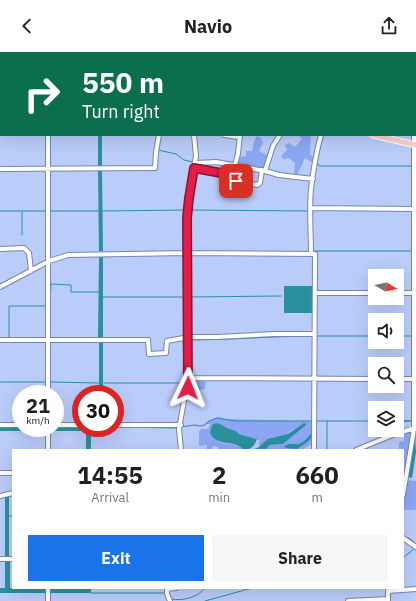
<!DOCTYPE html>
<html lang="en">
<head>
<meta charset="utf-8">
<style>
	:root { --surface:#fff; --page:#f6f6f6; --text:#202124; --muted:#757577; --accent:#1a73e8 }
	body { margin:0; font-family:"IBM Plex Sans",sans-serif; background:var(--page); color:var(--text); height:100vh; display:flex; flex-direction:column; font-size:15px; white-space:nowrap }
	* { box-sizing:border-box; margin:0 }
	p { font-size:13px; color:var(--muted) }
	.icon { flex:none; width:22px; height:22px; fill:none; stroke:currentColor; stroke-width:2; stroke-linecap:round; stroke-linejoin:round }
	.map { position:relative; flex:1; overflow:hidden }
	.sheet { position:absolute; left:12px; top:397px; width:392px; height:140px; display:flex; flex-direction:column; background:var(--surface); border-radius:0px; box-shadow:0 4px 16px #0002 }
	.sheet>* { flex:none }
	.banner { position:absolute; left:0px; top:0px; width:416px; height:84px; box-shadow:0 4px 16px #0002; background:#0b6e4f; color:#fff; overflow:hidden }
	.needle { width:26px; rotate:100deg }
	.tools { position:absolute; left:368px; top:217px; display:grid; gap:8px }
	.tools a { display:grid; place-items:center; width:36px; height:36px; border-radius:0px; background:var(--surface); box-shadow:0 4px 16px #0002; font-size:20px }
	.speed { position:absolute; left:12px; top:333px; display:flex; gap:8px; font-size:20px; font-weight:700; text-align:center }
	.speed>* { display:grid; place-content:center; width:52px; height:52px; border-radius:50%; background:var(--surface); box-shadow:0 4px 16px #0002; line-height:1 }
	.speed small { font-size:10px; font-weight:400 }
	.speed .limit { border:6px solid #d22; background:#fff; color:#111 }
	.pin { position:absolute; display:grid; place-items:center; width:34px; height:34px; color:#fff; margin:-17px; border-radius:8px; box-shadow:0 2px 6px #0006 }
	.me { position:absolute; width:44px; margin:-22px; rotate:2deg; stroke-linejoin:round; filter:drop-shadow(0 0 3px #0008) }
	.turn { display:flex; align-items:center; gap:14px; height:84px; padding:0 16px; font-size:18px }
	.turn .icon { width:52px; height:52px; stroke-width:2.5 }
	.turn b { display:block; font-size:28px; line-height:34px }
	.eta { display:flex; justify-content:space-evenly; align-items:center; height:68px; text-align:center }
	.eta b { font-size:24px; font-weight:700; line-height:28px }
	.button { display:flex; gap:8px; margin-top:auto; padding:8px 16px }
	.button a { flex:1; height:46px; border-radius:0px; background:var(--accent); color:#fff; font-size:16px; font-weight:700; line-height:46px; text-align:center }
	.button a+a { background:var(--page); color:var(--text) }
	header { display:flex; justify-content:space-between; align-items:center; height:52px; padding:0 16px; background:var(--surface); font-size:18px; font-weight:700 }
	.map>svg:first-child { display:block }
</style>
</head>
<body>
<header><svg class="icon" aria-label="back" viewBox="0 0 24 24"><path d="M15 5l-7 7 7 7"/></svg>Navio<svg class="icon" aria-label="share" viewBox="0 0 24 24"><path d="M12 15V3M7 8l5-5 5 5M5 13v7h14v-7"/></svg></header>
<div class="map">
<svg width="416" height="549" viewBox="0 0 416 549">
	<rect width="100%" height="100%" fill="#baccf9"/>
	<!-- green -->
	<path fill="#8ba7f3" d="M298,83H311L310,102L313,105V111L305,106L297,123L294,122L295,111L289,106L283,107L281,104L287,98L285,93L289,91L295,95L302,87Z
		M257,84L261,86L263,91L259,99L269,104L264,117L238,112L240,105L246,104V99H252L255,87Z
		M190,327H206L205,337L189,340Z
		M218,365L226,367L313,369V391L302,398H267L266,397L270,393L283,392L305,374L292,378L288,382L267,387L259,395V388L250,386L244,383L239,382C235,377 229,378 224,374L212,385L220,390L239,394L244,398L230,397L229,398H219L218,395L213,394L212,398H207V393L199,394V380L201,377H208L210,372H204L208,369Z
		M412,380L405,428L416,429V458H403V398H399V390L404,389V382Z"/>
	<!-- water -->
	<path fill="#2b909e" d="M98,83H102V114L98,115Z
		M98,118H102L103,199H99Z
		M99,204H103V286H98Z
		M284,234H313L312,261H284Z
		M99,289H103V342H99Z
		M216,371L220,372L227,376L236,379L239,382L256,387H257C255,394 250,398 244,398C235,387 216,395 210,381L212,373Z
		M304,371L306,372L305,374L283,392L270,393L265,398H252L259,395L267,387L288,382Z
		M0,374L46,376V379H0Z
		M55,374H81V376H91V398H86V379H51V376H55Z
		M415,378L416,400L412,426L408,425Z
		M312,381L310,388L297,397L286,396L284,394C292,390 296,394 301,391C306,389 308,384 312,381Z
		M9,444V504H5V445Z
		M5,508H10V536H45V541H0V536H5Z
		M86,536H91V541H50V537Z"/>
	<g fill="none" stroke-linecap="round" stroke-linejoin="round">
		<!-- stream -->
		<path stroke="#2b909e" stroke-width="1" d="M156,0L160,1
			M153,1V0
			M241,1V0
			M0,8H1
			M158,98L176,102L184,108L193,110
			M319,101L323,83
			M317,108L318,113L320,114H411
			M189,158L309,159
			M0,159H46
			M50,159H98
			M103,159L185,158
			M22,183V160
			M315,199H412
			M103,245H185
			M189,245L281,244
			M50,253L51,232L71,233V240H99
			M316,284H375
			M397,284H411
			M0,286H9V254H46
			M190,288C231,288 272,284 313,284
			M0,330H46
			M50,330L99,331
			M104,331H185V289
			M316,369H375
			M397,369H412H397
			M115,375L177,376
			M180,375L195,373L200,374L205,373L209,369L217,366L235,369H312
			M327,398V369
			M9,464H13
			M405,487L409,486L416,492
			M403,506L415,496
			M91,541H166
			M169,541L171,547C183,549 197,546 205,536
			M205,549L252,536"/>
		<defs>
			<path id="minor" d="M285,0L296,1
				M345,0L355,1
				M15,1V0
				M48,1V0
				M194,1V0
				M208,1L209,0
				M300,1V0
				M320,1V0
				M360,1V0
				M391,1V0
				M415,62H416
				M0,69H1
				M48,83V342
				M224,83L239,85
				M240,83L238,102L232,123L236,129L257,133L260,131L262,118
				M196,111L216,110L265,119L279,123L313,127
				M194,116L232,123
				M0,117L155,116L156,100L159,83
				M265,119L273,94L280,83
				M311,156L415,157
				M0,197L24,196L29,201L31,219
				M311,202C311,181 309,157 311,137C313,119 316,101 321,83
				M0,235L49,209L68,203L187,201L315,202L314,398
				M315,241H375
				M397,241H416
				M0,288H148L149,302L166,301L167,289L189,285H217L274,282H314
				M188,326L375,327
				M397,327H416
				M0,373H21
				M55,373H81
				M115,373H181
				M48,398V376
				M181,398L179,377L188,326L187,166L190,138L196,104L194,83
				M356,398L395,382L415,376
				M0,421H13
				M403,443L414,377V83
				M0,444L13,441
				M403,486L416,495
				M0,507H13
				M167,536V542L170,549
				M167,537L176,536
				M48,549V536
				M348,549L388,547
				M388,549V539L416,537"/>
			<path id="major" d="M0,16H1
				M373,83L416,93"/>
		</defs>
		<!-- minor casing -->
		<use href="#minor" stroke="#7585af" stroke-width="6"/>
		<!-- major casing -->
		<use href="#major" stroke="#fff" stroke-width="7"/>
		<!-- minor -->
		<use href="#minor" stroke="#fff" stroke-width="4"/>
		<!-- major -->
		<use href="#major" stroke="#fad2cc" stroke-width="5"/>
	</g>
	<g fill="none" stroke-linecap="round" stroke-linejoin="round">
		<defs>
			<path id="route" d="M188,336L187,166L189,146L194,116L232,123L236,129"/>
		</defs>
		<!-- route casing -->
		<use href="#route" stroke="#92132f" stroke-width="10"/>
		<!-- route -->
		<use href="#route" stroke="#e11d48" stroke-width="7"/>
	</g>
</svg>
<div class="tools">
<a><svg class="needle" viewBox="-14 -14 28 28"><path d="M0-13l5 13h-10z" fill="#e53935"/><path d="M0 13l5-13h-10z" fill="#757577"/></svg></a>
<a><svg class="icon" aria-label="sound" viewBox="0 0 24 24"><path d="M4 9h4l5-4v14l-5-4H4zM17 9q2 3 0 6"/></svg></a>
<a><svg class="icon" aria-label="search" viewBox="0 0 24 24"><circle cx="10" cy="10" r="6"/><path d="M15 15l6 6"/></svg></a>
<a><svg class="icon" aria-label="layers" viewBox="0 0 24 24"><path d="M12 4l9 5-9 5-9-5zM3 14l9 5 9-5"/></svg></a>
</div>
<div class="speed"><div>21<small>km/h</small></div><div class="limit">30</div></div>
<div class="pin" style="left:236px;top:129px;background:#d93025"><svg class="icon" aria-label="arrive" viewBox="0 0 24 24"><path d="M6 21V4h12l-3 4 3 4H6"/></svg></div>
<svg class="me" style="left:188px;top:336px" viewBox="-20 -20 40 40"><path d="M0-17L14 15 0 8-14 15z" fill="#e11d48" stroke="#fff" stroke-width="4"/></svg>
<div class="banner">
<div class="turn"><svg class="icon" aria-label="right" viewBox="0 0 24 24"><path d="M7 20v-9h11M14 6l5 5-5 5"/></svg><div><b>550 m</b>Turn right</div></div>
</div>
<section class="sheet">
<div class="eta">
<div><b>14:55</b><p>Arrival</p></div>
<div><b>2</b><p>min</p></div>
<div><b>660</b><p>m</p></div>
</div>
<div class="button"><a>Exit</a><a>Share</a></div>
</section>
</div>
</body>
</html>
